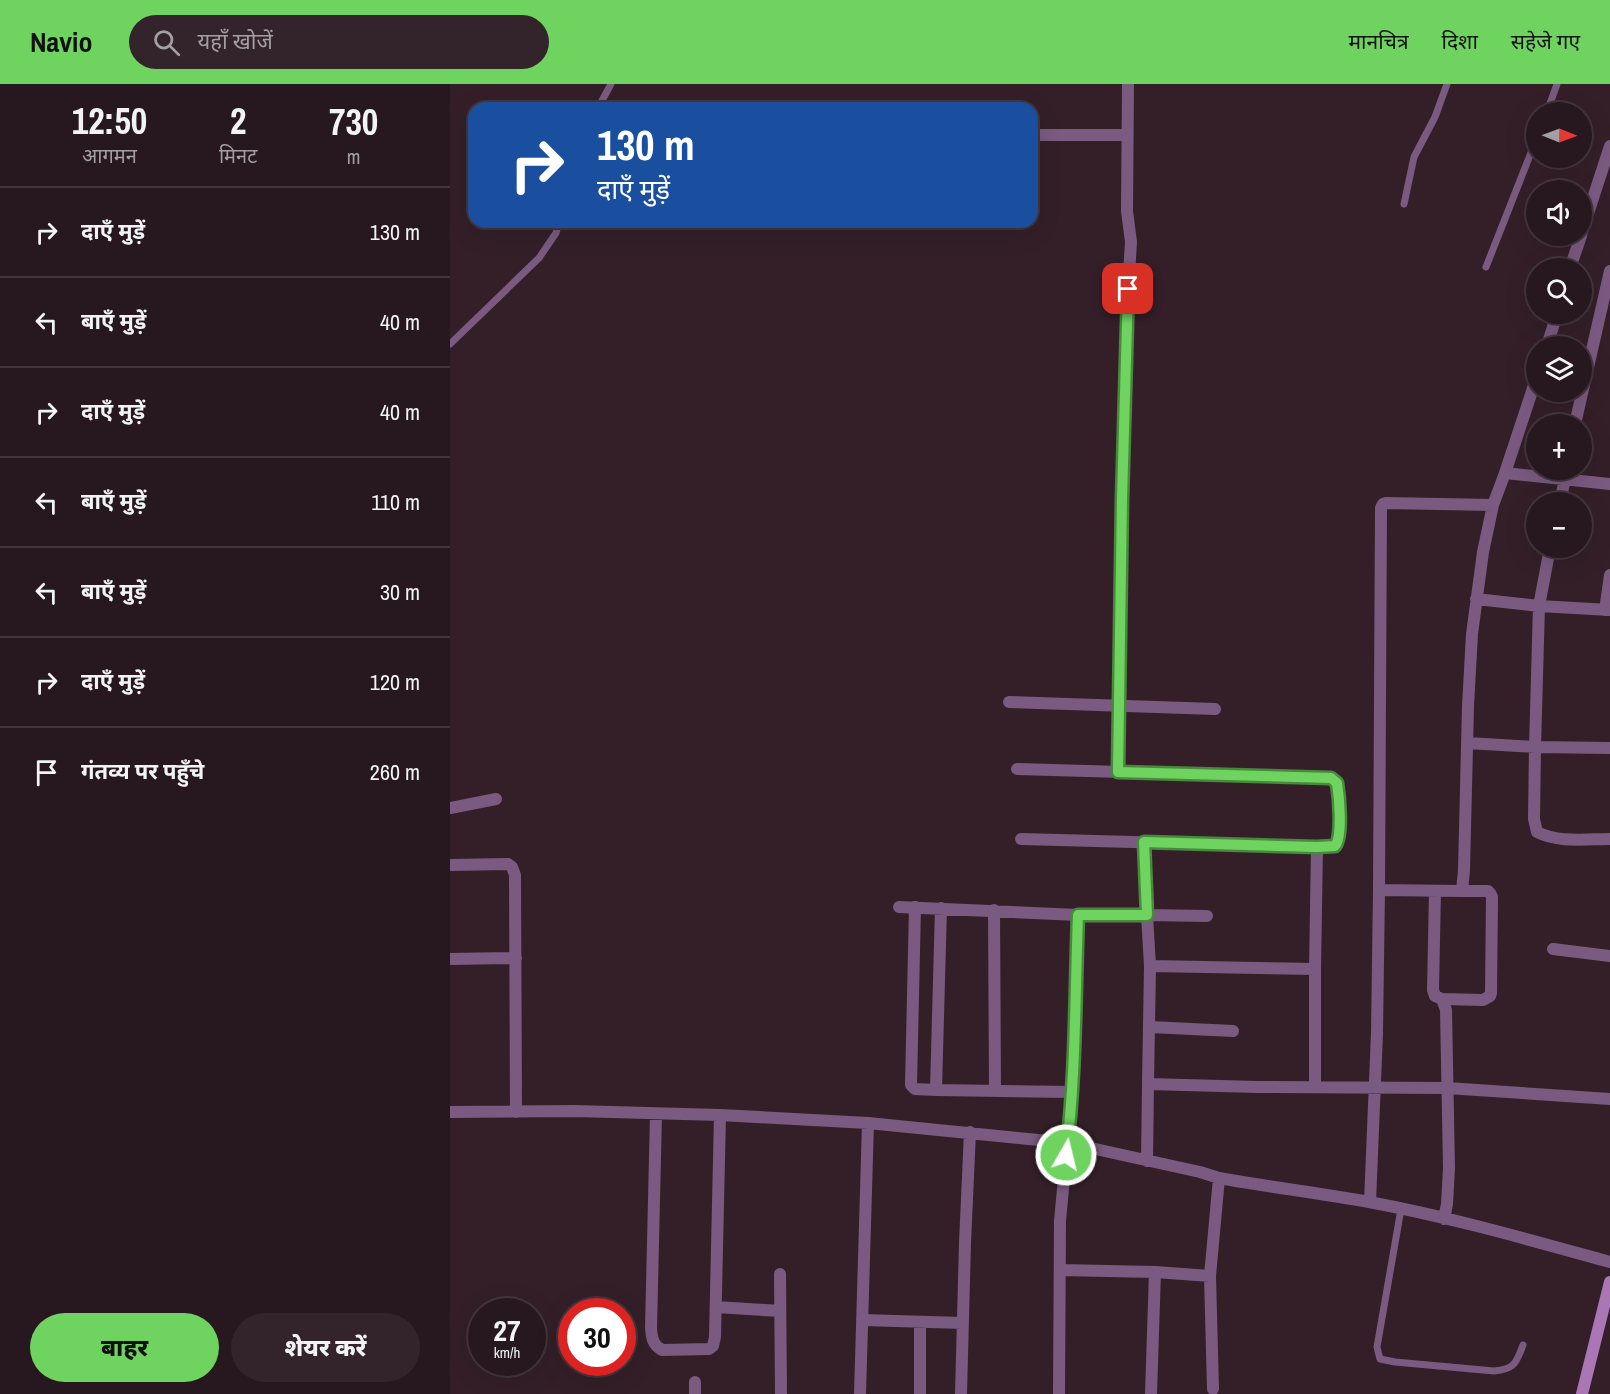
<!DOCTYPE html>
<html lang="hi">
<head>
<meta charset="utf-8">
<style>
	:root { --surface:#27171e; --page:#33242b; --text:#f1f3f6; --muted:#a49fa4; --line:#43363c; --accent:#6fd35f }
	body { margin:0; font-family:"Archivo Narrow","Noto Sans Devanagari",sans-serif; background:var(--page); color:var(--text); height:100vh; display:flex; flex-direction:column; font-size:22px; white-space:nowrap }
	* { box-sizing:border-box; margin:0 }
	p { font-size:20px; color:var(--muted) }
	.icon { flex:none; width:33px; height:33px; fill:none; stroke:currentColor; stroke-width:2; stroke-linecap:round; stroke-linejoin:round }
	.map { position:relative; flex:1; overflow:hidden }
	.side { display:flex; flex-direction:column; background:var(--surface); width:450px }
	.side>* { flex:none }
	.banner { position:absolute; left:18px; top:18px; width:570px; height:126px; border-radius:18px; box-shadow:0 6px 24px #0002,0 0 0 2px var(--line); background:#1a4fa0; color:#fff; overflow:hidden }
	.needle { width:39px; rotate:91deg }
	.controls { position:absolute; left:1076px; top:18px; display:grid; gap:12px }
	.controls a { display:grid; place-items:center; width:66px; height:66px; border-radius:50%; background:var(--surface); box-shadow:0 6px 24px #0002,0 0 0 2px var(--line); font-size:30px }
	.speed { position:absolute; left:18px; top:1214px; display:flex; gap:12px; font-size:30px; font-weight:700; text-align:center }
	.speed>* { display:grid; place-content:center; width:78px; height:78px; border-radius:50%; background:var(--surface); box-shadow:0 6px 24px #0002,0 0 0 2px var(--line); line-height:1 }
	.speed small { font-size:15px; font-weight:400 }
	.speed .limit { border:9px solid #d22; background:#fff; color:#111 }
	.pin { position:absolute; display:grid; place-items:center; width:51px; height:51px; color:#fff; margin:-26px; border-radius:12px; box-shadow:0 3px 9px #0006 }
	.me { position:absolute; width:66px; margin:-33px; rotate:8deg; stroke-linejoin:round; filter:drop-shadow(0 0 4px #0008) }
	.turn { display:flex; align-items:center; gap:21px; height:126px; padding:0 30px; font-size:27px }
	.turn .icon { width:78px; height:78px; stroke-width:2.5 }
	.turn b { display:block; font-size:42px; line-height:51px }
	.eta { display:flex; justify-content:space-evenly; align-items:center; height:102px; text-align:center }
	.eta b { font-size:36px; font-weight:800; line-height:42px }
	.cta { display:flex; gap:12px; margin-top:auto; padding:12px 30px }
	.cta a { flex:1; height:69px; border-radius:36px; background:var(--accent); color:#111; font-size:24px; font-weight:800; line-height:69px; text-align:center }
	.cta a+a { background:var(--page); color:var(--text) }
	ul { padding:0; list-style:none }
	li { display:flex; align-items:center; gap:18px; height:90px; padding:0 30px; border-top:2px solid var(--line) }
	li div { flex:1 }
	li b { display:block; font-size:22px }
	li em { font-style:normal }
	header { display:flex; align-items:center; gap:36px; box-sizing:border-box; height:84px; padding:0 30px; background:var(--accent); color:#111 }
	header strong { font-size:28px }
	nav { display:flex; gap:33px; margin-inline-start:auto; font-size:21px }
	.search { width:420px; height:54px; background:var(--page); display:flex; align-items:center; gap:15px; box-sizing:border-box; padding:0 21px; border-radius:33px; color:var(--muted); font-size:22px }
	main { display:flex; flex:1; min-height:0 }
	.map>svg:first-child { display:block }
</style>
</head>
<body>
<header>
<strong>Navio</strong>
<div class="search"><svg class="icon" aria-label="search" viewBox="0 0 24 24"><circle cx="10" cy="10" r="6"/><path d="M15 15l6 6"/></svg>यहाँ खोजें</div>
<nav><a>मानचित्र</a><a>दिशा</a><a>सहेजे गए</a></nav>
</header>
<main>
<section class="side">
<div class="eta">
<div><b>12:50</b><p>आगमन</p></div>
<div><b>2</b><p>मिनट</p></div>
<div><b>730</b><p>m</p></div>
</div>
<ul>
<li><svg class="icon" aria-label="right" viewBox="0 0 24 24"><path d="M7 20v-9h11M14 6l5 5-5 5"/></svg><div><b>दाएँ मुड़ें</b></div><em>130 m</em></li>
<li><svg class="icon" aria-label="left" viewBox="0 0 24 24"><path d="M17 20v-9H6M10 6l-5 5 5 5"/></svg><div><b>बाएँ मुड़ें</b></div><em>40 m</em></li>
<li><svg class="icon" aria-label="right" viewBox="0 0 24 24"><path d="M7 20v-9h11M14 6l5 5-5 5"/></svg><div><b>दाएँ मुड़ें</b></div><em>40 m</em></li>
<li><svg class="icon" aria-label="left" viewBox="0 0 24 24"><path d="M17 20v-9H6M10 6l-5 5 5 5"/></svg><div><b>बाएँ मुड़ें</b></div><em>110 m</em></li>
<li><svg class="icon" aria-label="left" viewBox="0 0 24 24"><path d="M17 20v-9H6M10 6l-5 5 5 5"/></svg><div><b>बाएँ मुड़ें</b></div><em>30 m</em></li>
<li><svg class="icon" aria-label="right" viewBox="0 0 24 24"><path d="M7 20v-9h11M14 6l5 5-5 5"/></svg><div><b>दाएँ मुड़ें</b></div><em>120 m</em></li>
<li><svg class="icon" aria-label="arrive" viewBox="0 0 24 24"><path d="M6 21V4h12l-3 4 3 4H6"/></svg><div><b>गंतव्य पर पहुँचे</b></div><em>260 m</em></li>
</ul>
<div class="cta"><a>बाहर</a><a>शेयर करें</a></div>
</section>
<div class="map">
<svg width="1160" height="1310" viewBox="0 0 1160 1310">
	<rect width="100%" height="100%" fill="#341f28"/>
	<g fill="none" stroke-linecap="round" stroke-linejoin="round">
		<!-- lane -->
		<path stroke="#7a5a81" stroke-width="7" d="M148,24L161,0
			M1097,28L1107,0
			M954,120L964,73L985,33L997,0
			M1036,183L1086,56
			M0,260L89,174L106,149L109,138
			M951,1125L927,1263L930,1275L945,1278L1044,1287C1065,1285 1066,1279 1073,1261"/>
		<!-- street -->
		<path stroke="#7a5a81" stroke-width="12" d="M584,51H677
			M1131,151L1160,62
			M1120,184L1131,152
			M1097,262L1107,230
			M1086,295L1055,389L1160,400
			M1125,340L1160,187
			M1110,418L1117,386
			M1100,464L1089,522L1085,663L1160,664
			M1026,515L1089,522L1160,526
			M1155,526L1160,491
			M559,618L765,625
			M1018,659L1085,663L1084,735L1087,748C1108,759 1137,755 1160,755
			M567,685L881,694L887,699C889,712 892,752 885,762L867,763L571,755
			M668,688L672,415L677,223L681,158L677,127L678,0
			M0,724L46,715
			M695,758L697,831L757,832
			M0,781L58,780L62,783L65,791L66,1028
			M929,806L931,424L933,420L936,419L1043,421
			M985,807L983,906L985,912L992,915L996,926L999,1084L997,1120L994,1135
			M449,823L628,831H697L700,882L698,1000L807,1003L997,1004L1160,1015
			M465,823L461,1001L465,1005L486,1006
			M491,824L486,1006L622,1008
			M544,826L545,1006
			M1103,865L1160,872
			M0,875L66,874
			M700,882L865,885
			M992,915L1033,916L1040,912L1041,909L1042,813L1040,809L1038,807H1012
			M700,943L783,947
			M865,1003V885L867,763
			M0,1028L125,1027L270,1031L418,1039L618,1059L750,1088L769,1094C819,1103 869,1109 919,1118C1000,1133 1080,1156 1160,1178
			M206,1030L201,1245C202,1255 203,1261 212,1266L259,1265L263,1262L265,1253L270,1031
			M697,1077L698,1000
			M920,1118L927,949L929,806L1012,807L1014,786L1018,622L1022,550L1033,468L1043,421L1055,389
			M610,1186L705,1188L760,1192
			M330,1190L331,1310
			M266,1223L330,1227
			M412,1236L513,1239
			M245,1298V1310
			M763,1305L760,1192L769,1094
			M410,1310L418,1039
			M470,1310V1238
			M511,1310L515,1159L520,1048
			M609,1310L610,1137L622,1008L628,831
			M701,1310L705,1188"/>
		<!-- secondary -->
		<path stroke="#aa76b5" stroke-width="12" d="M1132,1310L1160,1198"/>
	</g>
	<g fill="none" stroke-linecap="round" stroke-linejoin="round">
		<defs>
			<path id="route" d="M616,1071C626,992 625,911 628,831H697L694,758L867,763L885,762C893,752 889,712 887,699L881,694L668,688L672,415L678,205"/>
		</defs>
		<!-- route casing -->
		<use href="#route" stroke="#48893e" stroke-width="15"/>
		<!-- route -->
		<use href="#route" stroke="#6fd35f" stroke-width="10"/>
	</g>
</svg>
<div class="controls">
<a><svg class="needle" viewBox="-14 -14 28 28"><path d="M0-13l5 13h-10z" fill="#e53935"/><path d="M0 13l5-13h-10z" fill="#a49fa4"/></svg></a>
<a><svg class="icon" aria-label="sound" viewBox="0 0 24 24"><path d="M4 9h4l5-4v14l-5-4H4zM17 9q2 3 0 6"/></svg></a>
<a><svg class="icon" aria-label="search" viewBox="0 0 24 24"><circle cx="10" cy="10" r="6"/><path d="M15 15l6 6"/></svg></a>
<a><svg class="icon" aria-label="layers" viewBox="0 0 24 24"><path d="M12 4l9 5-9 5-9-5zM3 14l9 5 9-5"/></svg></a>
<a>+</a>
<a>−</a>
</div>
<div class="speed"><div>27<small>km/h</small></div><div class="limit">30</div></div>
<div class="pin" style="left:678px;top:205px;background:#d93025"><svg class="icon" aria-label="arrive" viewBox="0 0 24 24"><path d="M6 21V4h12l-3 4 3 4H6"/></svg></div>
<svg class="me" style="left:616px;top:1071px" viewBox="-20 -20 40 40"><circle r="17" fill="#6fd35f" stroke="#fff" stroke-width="3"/><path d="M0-11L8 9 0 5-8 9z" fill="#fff"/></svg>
<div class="banner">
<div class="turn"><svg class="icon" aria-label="right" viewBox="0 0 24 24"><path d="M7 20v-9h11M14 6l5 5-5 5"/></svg><div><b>130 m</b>दाएँ मुड़ें</div></div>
</div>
</div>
</main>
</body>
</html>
